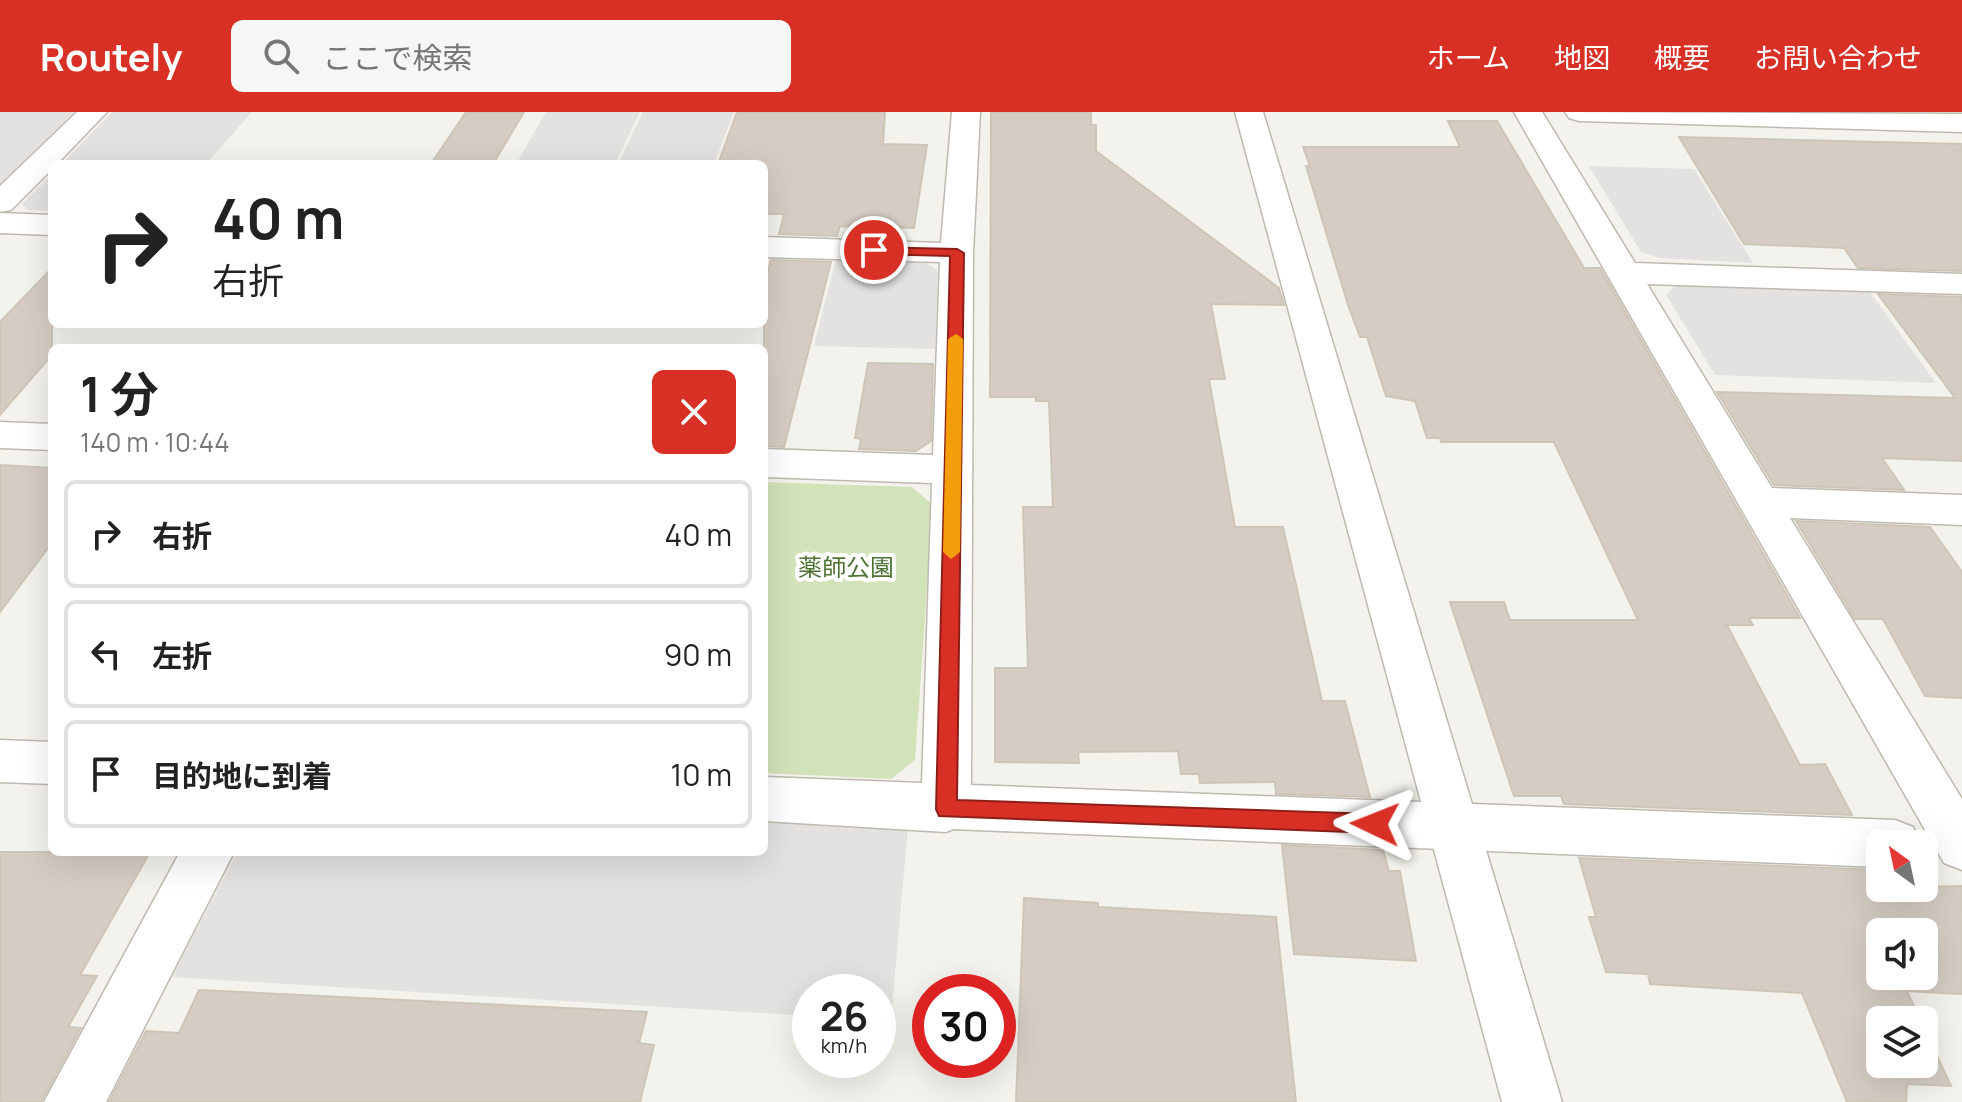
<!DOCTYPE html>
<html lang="ja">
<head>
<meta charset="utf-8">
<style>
	:root { --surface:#fff; --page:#f6f6f6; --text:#222; --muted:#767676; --line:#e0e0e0; --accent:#d93025 }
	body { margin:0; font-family:Manrope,"Noto Sans JP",sans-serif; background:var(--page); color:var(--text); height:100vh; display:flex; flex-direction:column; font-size:30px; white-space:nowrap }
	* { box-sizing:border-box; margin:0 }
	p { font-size:26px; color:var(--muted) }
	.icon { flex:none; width:44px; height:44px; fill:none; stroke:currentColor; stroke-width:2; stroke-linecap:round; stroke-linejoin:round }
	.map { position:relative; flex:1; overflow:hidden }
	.panel { position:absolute; left:48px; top:232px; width:720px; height:512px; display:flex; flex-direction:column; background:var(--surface); border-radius:12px; box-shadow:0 8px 32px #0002 }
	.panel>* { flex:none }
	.top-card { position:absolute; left:48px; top:48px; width:720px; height:168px; border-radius:12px; box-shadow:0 8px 32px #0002; background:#fff; color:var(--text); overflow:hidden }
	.needle { width:52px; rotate:327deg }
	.fabs { position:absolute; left:1866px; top:718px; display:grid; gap:16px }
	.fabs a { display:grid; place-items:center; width:72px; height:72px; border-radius:12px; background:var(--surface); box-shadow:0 8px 32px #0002; font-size:40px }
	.speed { position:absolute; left:792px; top:862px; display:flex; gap:16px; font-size:40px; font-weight:700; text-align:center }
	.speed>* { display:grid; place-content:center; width:104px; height:104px; border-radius:50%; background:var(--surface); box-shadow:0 8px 32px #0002; line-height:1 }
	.speed small { font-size:20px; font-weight:400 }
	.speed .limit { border:12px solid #d22; background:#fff; color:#111 }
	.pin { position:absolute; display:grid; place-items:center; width:68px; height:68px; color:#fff; margin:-34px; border:4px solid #fff; border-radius:50%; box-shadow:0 2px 8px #0007 }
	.me { position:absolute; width:88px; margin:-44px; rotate:272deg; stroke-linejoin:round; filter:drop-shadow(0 0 6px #0008) }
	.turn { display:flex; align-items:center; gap:28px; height:168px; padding:0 32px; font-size:36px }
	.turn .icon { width:104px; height:104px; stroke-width:2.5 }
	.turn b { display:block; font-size:56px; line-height:68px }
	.round { display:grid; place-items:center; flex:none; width:84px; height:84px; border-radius:12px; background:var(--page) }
	.overview { display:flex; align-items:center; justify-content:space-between; height:136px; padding:0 32px }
	h1 { font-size:48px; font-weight:700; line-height:60px }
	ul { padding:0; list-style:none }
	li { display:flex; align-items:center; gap:24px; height:108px; margin:0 16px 12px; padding:0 16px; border:4px solid var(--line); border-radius:12px }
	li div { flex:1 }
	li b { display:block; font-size:30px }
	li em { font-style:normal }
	header { display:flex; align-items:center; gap:48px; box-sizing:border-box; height:112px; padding:0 40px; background:var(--accent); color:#fff }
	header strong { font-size:38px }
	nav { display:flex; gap:44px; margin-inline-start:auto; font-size:28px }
	.search { width:560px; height:72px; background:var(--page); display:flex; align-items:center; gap:20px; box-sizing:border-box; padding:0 28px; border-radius:12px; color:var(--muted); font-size:30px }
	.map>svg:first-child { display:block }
</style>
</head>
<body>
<header>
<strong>Routely</strong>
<div class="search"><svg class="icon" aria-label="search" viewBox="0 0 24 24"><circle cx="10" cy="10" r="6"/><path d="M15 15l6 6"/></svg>ここで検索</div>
<nav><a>ホーム</a><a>地図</a><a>概要</a><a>お問い合わせ</a></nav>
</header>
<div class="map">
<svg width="1962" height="990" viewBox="0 0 1962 990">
	<rect width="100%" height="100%" fill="#f4f2ec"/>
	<!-- green -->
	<path fill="#d2e3ba" d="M764,370L912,375L933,393L915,648L891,667L764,661Z"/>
	<!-- parking -->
	<path fill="#e4e2e0" d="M0,0H74L0,74Z
		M112,0H252L206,52H62Z
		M546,0H640L615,52H516Z
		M643,0H734L714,52H618Z
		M1589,54L1694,57L1753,151L1660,146L1641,140Z
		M52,62V99L28,98L22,92Z
		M836,147L924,150L938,159L935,237L814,234Z
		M1676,173L1869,179L1936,271L1715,263L1666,183Z
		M764,709L908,715L891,908H878V880H810V904L172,865L237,740H764Z"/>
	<!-- building -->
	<path fill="#d5cdc3" stroke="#cfc5b7" stroke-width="2" fill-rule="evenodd" d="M466,0H524L493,52H431Z
		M737,0H885L883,32L927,33L914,116L840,114L837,124L779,122L784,102H764V52H718Z
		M991,0H1091V13H1096V39L1279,176L1284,193L1211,192L1225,267H1209L1235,415H1283L1322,589H1345L1370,685L1276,682L1275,670L1200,671L1199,662H1181L1178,639L1078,640L1079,651L995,650V556H1028L1023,395H1053L1049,289H1036V285H990Z
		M1448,9H1497L1584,156H1600L1800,506H1749L1753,513H1727L1800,653L1825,652L1852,703L1564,692L1561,684H1514L1450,490H1504L1510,508H1638L1554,330H1441L1440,326H1427L1415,289L1386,284L1367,225H1360L1348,193L1306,54H1310L1303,35H1460Z
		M1679,25L1962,32V159L1858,156L1844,136L1744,132Z
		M771,148L831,150L784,335L764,334V173Z
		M52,156V243L0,303V210Z
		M1878,182L1962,185V349L1882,346L1904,378L1774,373L1717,280L1955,286Z
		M868,251L933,252L931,329L916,339L859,337L861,327L855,326Z
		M0,353L52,356V431L0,500Z
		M1796,409L1930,415L1962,460V586L1925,584L1883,507H1855Z
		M1282,733L1383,738L1389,759H1400L1416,849L1294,842Z
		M0,740H150L80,863L97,864L68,915L81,916L41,990H0Z
		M1579,746L1880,758V776L1962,774V882L1907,879L1920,908H1880V952H1924V916L1951,974L1907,972L1906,990H1847L1802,881L1650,872L1648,862L1606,860L1589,805H1596ZM1880,820H1924V864H1880Z
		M1024,786L1098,791V795L1276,805L1296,990H1016Z
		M199,878L647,900L639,931L654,933L640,990H109L146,919L179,921Z"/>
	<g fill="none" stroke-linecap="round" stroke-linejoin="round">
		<defs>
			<path id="minor" d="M77,0H107L57,52H52V57L11,98L0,100V74Z
				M952,0H980L973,141L971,673L1895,708L1913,715L1921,732H1880V755L953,717L946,720L764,709V665L922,671L932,371L764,365V337L933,343L940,150L764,145V125L941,131Z
				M1514,0H1542L1635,151L1962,162V182L1647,172L1772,376L1962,383V413L1790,406L1962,687V758L1944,751Z
				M1565,0L1962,2V20L1579,9L1569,6Z
				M0,101L52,103V123L0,121Z
				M0,310L52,312V338L0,336Z
				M0,628L52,630V672L0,670Z
				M180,740H234L106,990H44Z"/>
			<path id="tertiary" d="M1235,0H1263L1562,990H1502Z"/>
		</defs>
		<!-- minor casing -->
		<use href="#minor" stroke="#bfb9b0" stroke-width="3"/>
		<!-- tertiary casing -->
		<use href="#tertiary" stroke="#bfb9b0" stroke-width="3"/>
		<!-- minor -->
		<use href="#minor" fill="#fff" fill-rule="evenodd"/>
		<!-- tertiary -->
		<use href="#tertiary" fill="#fff" fill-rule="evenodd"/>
	</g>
	<!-- route -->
	<path fill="#d93025" stroke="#8d1f18" stroke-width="2" d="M869,135L957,137L964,141L957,688L1375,702L1382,705L1385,712L1382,719L1375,721L939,704L936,697L950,144L874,142L867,138Z"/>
	<!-- slow -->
	<path fill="#f59e0b" d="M956,222L963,227L960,440L951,447L943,440L948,227Z"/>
	<g text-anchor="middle" stroke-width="8" stroke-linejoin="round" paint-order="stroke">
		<!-- park labels -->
		<g font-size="24" fill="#4e7434" stroke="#fff">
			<text x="846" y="464">薬師公園</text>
		</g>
	</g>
</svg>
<div class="fabs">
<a><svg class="needle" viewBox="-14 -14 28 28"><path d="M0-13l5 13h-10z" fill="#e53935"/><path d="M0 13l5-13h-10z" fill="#767676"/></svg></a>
<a><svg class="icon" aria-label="sound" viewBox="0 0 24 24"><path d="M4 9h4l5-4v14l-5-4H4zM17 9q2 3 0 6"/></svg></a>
<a><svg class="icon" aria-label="layers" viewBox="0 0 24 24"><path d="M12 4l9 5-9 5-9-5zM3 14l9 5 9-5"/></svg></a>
</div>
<div class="speed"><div>26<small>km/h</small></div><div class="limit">30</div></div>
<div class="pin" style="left:874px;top:138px;background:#d93025"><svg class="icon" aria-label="arrive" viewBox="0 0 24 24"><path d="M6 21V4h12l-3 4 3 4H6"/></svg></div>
<svg class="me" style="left:1375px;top:712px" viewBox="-20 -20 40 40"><path d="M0-17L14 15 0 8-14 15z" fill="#d93025" stroke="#fff" stroke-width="4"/></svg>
<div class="top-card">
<div class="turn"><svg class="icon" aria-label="right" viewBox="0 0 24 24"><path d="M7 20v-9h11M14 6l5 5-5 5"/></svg><div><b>40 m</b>右折</div></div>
</div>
<section class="panel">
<div class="overview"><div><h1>1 分</h1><p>140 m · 10:44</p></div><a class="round" style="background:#d93025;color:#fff"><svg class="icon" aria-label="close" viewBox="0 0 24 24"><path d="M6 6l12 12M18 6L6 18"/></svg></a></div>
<ul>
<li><svg class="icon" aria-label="right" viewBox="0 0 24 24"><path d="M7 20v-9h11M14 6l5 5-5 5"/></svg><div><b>右折</b></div><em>40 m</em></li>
<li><svg class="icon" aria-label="left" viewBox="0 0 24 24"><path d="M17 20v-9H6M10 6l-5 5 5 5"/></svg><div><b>左折</b></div><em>90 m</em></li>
<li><svg class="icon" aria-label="arrive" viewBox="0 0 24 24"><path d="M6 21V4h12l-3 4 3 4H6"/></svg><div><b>目的地に到着</b></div><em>10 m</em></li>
</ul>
</section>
</div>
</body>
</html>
